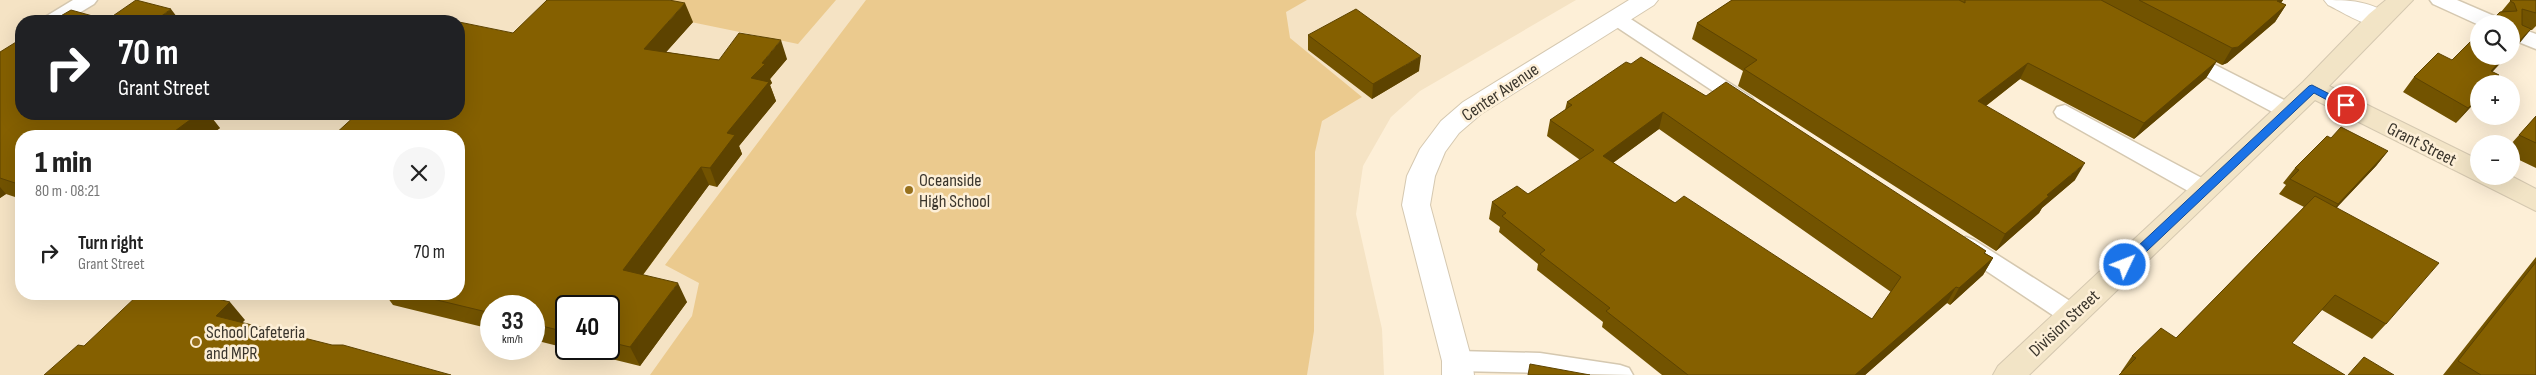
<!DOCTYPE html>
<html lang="en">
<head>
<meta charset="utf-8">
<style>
	:root { --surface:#fff; --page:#f6f6f6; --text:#222; --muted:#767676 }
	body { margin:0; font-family:"Sofia Sans Condensed",sans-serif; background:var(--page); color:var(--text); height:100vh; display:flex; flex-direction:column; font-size:19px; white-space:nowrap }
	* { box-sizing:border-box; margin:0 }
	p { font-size:16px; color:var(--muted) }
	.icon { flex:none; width:28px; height:28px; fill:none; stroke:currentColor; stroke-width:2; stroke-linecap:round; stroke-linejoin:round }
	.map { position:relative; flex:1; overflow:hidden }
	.details { position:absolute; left:15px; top:130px; width:450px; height:170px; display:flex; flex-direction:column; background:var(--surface); border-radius:20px; box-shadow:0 5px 20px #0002 }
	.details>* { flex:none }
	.top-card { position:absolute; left:15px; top:15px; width:450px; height:105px; border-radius:20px; box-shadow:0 5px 20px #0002; background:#202124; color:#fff; overflow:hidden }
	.controls { position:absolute; left:2470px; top:15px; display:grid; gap:10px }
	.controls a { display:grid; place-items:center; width:50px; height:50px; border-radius:50%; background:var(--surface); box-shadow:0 5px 20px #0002; font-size:25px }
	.speed { position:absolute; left:480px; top:295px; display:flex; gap:10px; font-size:25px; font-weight:700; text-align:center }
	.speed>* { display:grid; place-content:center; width:65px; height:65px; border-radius:50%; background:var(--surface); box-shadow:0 5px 20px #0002; line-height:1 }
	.speed small { font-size:12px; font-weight:400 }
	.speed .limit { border:2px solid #111; border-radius:8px; background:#fff; color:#111 }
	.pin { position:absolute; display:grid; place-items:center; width:42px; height:42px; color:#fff; margin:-21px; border:2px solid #fff; border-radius:50%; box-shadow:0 1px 5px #0007 }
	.me { position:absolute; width:55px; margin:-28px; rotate:47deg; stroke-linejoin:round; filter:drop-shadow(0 0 4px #0008) }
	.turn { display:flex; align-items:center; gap:18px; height:105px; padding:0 20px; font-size:22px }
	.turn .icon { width:65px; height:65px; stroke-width:2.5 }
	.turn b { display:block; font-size:35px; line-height:42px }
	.round { display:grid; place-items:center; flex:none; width:52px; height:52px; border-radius:26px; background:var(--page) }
	.overview { display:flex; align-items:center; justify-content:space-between; height:85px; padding:0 20px }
	h1 { font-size:30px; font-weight:800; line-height:38px }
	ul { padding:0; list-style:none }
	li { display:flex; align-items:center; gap:15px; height:75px; padding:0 20px }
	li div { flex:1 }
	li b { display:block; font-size:19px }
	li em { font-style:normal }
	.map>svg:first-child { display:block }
</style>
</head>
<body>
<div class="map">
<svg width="2536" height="375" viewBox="0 0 2536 375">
	<rect width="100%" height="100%" fill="#fdefd7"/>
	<!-- built -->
	<path fill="#f5e3c4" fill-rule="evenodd" d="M0,0H1576L1420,91L1391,117L1363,166L1356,214L1382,329L1384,375H0ZM21,21H459V114H21ZM21,136H459V294H21ZM491,306H534V349H491ZM566,306H609V349H566Z"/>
	<!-- green -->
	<path fill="#ebca8e" d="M669,0H836L798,44L652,14Z
		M866,0H1307L1286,12L1290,38L1362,97L1322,121L1315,152L1314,331L1307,375H650L692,316L699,283L665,265Z"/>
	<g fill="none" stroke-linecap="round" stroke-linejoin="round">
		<defs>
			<path id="lane" d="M73,0H97L94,4L66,21H42L45,17Z
				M2430,0H2457L2501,19L2504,24L2479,25L2433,4Z
				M1616,12L1623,14L1751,97L1755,102L1751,107L1744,109L1737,107L1609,22L1606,18L1609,14Z
				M2511,25L2536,34V49L2511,39Z
				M2184,49L2296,106L2299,111L2296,116L2288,118L2280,116L2177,61L2174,56L2177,51Z
				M2065,105L2213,184L2216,190L2213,196L2205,198L2197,196L2057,117L2054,112L2057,107Z
				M1966,237L1974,240L2081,308L2084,315L2081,322L2072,325L2063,322L1958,252L1954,246L1958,240Z
				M1457,351L1540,353L1620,365L1629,368L1633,375L1457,371L1448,368L1444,361L1448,354Z"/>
			<path id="street" d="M1629,0H1658L1654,5L1481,114L1459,133L1445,152L1435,176L1430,205L1472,361L1474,375H1442V361L1402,205L1407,176L1420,149L1441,121L1463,102Z
				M2324,0C2344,0 2378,0 2390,19L2387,24C2368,30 2345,13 2328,5Z"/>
			<path id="secondary" d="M2386,0H2413L2329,86L2479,160V176H2511L2536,189V211L2315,100L2029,375H1993L1998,366L2303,82L2369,14Z"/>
		</defs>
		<!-- lane casing -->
		<use href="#lane" stroke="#d5c8b0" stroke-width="3"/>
		<!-- street casing -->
		<use href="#street" stroke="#d5c8b0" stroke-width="2"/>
		<!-- secondary casing -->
		<use href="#secondary" stroke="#d5c8b0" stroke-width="2"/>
		<!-- lane -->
		<use href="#lane" fill="#fff" fill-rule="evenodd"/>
		<!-- street -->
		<use href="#street" fill="#fff" fill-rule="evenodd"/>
		<!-- secondary -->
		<use href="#secondary" fill="#f2e4c6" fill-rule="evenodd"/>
	</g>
	<!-- wall -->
	<path fill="#725300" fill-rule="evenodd" d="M1732,0H2283L2281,3L2286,5L2275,22L2227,63L2222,65L2216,62L2206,78L2134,139L2020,79L1986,106L2075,180L2042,208L2039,213L1996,251L1738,86L1743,71L1692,39L1697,23Z
		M2511,0H2536V26L2532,30H2530L2511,52V24L2501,12Z
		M693,22L666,52L719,60L787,59L770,79L772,83L770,85L776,101L739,146L742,154L717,187L709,185L643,275L687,302L640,366L571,349H609V306H566V348L534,340V306H491V329L393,305L385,294H459L513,33Z
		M1308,35L1419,71L1372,99L1308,50Z
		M0,52L220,128L209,136H21V199L6,194L0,198Z
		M2479,56H2507L2492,72L2499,75L2492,84H2479V98L2456,123L2403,92L2414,77L2452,60Z
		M1631,64L1706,96L1986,251L1985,253L1993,258L1983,275L1950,305L1947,303L1865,375H1662L1602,327L1603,322L1537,270L1538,264L1499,232L1500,227L1489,219L1492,202L1528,194L1580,160L1547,136L1550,120L1565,110L1567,102ZM1659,129L1891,292L1872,319L1675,203L1613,163Z
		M2536,116V168L2511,156V144Z
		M2331,138L2388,151L2376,166L2337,207L2386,324L2372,339L2322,310L2122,372H2121L2132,356L2176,338L2304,207L2279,194L2286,185L2283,183L2295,168Z
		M2536,257V375H2443Z"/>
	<!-- shaded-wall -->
	<path fill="#5d4300" d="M2279,0H2283L2277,9V1Z
		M685,3L693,22L652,68L644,49Z
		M2286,5L2275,22L2227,63L2222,65L2232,48Z
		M171,9L180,21H164L160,17Z
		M2531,29L2519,44L2511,52V50Z
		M781,40L787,59L770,79L772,83L770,85L776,101L739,146L742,154L717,187L710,168L727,133L751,78L762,63Z
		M1421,56L1419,71L1372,99L1373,84Z
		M2505,56H2507L2481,84L2491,71Z
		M2217,61L2206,78L2134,139L2144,123Z
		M2028,63L2020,79L1970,118L1978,101Z
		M2479,97V98L2456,123L2468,108Z
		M1663,112L1659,129L1599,173L1603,156Z
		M198,114H209L220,128L209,136H179L175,131Z
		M2388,151L2376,166L2326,219L2338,204Z
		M2085,163L2075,180L2042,208L2039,213L1996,251L2005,234L2047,195Z
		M701,167L709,185L632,289L623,270Z
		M0,187L6,194L0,198Z
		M1993,258L1983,275L1950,305L1959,288Z
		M678,283L687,302L640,366L630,347Z
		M1956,287L1947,303L1865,375H1855Z
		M230,302L245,320L231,334L216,316Z"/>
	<!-- building -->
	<path fill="#856000" stroke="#5d4300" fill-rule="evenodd" d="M136,0L171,9L160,17L177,21H52L71,10L107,20Z
		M547,0H669L685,3L644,49L719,60L739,33L781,40L762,63L765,64L751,78L769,82L727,133L735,135L710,168L701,167L623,270L678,283L630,347L609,342V306H566V332L534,324V306H491V313L412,294H459V136H333L357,114H459V22L513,33Z
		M1732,0H1959L1965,3V0H2101L2217,61L2144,123L2028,63L1978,101L2085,163L2047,195L2049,196L2005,234L1744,69L1757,60L1697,23Z
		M2139,0H2279L2277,1L2286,5L2238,47L2232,48Z
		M2511,0H2536V13L2522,9V25L2531,29L2511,50V24H2488L2500,12L2517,11L2514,3L2510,1Z
		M1356,9L1421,56L1373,84L1308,35Z
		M2479,33V56H2505L2491,71L2499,75L2491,84H2479V97L2468,108L2414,77L2438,53L2452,60Z
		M21,39V114H198L175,131L191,136H21V185L0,178V52Z
		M1641,57L1706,96L1726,82L1986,251L1984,253L1993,258L1959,288L1956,287L1855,375H1688L1606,311L1610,308L1540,254L1545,250L1502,216L1506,213L1492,202L1517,186L1528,194L1594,150L1550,120L1572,105L1567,102L1626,62L1631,64ZM1663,112L1901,277L1872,319L1684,196L1675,203L1603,156Z
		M2536,116V143L2519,135Z
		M2341,127L2388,151L2338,204L2290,179L2299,170L2295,168L2327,136L2331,138Z
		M2315,196L2439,263L2386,324L2335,295L2292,343L2345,375H2119L2136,358L2132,356L2161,328L2176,338Z
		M2536,262V375H2481L2458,361Z
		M139,294H197L230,302L216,316L332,345H343L451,375H44L78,345L84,346Z
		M2364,357L2394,375H2348Z
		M1530,364L1590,375H1528Z"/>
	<!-- route -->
	<path fill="#1a73e8" stroke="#114b97" d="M2312,85L2351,105L2346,109L2342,108L2314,93L2129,268H2121V262L2309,86Z"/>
	<!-- markers -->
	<g fill="#98711c" stroke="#fdefd7" stroke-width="2">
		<circle cx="909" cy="190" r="5"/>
		<circle cx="196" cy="342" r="5"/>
	</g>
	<g text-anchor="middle" stroke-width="5" stroke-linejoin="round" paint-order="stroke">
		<!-- street labels -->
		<g font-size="18" fill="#3a352c" stroke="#fdefd7">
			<text transform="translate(1500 92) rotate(-34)" y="6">Center Avenue</text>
			<text transform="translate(2422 144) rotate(27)" y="6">Grant Street</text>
			<text transform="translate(2064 323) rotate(-43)" y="6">Division Street</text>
		</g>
		<!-- poi labels -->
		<g font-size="18" fill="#3a352c" stroke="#fdefd7" text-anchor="start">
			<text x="919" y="186">Oceanside<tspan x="919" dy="21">High School</tspan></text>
			<text x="206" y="338">School Cafeteria<tspan x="206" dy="21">and MPR</tspan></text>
		</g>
	</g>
</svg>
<div class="controls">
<a><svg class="icon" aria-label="search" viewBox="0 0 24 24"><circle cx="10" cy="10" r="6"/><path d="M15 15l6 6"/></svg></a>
<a>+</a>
<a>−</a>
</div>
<div class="speed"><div>33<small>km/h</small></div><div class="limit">40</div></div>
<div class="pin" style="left:2346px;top:105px;background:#d93025"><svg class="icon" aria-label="arrive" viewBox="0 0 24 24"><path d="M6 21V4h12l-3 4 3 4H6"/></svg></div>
<svg class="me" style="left:2125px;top:265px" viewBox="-20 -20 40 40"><circle r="17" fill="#1a73e8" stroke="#fff" stroke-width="3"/><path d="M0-11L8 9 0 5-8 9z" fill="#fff"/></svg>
<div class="top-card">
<div class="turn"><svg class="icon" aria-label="right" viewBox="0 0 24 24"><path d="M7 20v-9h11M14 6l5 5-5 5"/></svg><div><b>70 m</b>Grant Street</div></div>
</div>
<section class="details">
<div class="overview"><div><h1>1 min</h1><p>80 m · 08:21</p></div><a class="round"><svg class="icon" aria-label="close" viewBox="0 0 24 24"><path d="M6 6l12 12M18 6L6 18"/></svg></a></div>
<ul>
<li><svg class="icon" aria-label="right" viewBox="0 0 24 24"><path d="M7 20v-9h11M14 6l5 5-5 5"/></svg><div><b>Turn right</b><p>Grant Street</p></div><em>70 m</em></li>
</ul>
</section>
</div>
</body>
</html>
